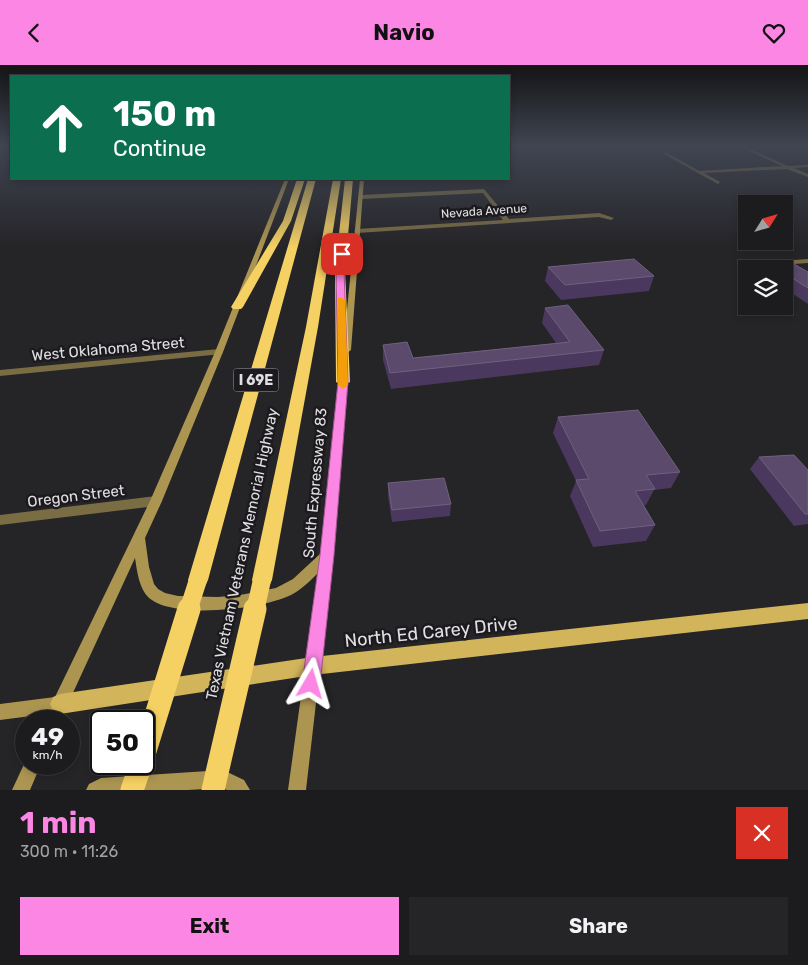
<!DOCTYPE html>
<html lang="en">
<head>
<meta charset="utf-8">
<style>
	:root { --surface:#1c1b1d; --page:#252426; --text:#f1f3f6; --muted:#a0a1a4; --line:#3a393b; --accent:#fc86e3 }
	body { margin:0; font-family:Rubik,sans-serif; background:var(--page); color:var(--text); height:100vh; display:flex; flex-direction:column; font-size:19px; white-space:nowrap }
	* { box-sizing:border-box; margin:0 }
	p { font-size:16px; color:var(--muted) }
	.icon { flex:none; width:28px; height:28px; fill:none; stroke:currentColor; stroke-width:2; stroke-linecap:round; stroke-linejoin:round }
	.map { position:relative; height:725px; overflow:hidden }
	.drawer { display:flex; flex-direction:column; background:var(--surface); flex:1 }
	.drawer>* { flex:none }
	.hud { position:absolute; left:10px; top:10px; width:500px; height:105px; border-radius:0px; box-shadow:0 2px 8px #0003,0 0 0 1px var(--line); background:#0b6e4f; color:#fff; overflow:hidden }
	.needle { width:32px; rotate:53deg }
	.controls { position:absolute; left:738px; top:130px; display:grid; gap:10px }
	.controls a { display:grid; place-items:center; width:55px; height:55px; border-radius:0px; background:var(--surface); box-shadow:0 2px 8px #0003,0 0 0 1px var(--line); font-size:25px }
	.speed { position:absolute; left:15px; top:645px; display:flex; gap:10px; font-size:25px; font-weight:700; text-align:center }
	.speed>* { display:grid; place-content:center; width:65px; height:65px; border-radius:50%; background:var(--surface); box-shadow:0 2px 8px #0003,0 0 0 1px var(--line); line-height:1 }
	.speed small { font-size:12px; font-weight:400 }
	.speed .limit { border:2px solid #111; border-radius:8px; background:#fff; color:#111 }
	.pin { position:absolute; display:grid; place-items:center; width:42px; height:42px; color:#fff; margin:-21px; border-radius:10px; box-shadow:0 2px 8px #0006 }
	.me { position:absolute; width:55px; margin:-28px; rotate:7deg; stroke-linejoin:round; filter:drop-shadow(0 0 4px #0008) }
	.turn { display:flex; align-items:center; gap:18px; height:105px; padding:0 20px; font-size:22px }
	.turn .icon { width:65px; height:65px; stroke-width:2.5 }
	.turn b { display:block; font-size:35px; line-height:42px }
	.round { display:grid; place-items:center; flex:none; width:52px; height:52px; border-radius:0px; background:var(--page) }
	.headline { display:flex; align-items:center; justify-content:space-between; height:85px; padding:0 20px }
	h1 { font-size:30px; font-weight:700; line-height:38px; color:var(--accent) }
	.button { display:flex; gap:10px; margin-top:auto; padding:10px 20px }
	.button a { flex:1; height:58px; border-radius:0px; background:var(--accent); color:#111; font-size:20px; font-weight:700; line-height:58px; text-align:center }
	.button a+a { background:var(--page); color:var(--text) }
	header { display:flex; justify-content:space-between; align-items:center; height:65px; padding:0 20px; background:var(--accent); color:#111; font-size:22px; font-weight:700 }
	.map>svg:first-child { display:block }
</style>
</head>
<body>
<header><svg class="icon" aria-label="back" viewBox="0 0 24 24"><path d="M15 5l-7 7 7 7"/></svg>Navio<svg class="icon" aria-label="heart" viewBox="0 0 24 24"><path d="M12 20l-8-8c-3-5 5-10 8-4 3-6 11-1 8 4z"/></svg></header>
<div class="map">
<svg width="808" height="725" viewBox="0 0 808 725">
	<rect width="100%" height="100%" fill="#252427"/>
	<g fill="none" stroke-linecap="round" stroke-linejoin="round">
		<!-- street -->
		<path fill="#7a6c43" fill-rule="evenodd" d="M738,81H744L788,101L808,100V102L794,103L808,109V112L787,104L704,108L720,117L718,119L662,88L666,87L699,106L782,101Z
			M484,124L509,154L599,148L614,153L611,155L599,152L357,168L354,166L357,164L503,155L483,128L361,134L358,132L361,130Z
			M808,194V198L780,200L777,198L780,196Z
			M219,284L223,287L222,289L0,311V305Z
			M156,431L160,433L162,436L160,439L156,441L0,460V450Z"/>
		<!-- secondary -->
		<path fill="#ac9551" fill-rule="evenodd" d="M285,114H289L223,287L162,436L145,473L149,502L154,519L158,524L165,528L178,531L218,532L240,530L276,523L293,514L321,488L340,309L341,307H347L348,309L333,490L306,725H288L318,508C310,516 302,524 291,530C262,544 175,555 149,533C139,524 137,506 135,493L60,656H44L47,649L0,655V639L55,632L150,436L215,287Z
			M360,114H364L351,285L347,288L343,285Z
			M26,695V699H41L30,725H12Z
			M223,705L244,715L250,725H227L222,723L188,725H86L89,719L101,713Z"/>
		<!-- primary -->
		<path fill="#d2b45b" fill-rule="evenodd" d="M808,538V554L313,610L60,649L53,646L50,639L53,632L60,629L313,592Z"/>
		<!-- highway -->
		<path fill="#f5d062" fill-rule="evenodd" d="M297,114H305L291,156L243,242L241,244H233L231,242L283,156Z
			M308,114H316L208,515L205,521L198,524L191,521L188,515Z
			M333,114H341L318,262L272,515L269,521L262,524L255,521L252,515L306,262Z
			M345,114H353L345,205L350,317L343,321L336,317L335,205Z"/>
		<!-- highway-bridge-far1 -->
		<path stroke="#f5d062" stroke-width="18" d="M188,546L198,515
			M255,546L262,515"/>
		<!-- highway-bridge -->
		<path stroke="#f5d062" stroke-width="23" d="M144,689L189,544
			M132,725L141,699
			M213,725L255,544"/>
	</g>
	<!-- wall -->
	<path fill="#4b385e" d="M766,197L808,207V239L784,223V204H763Z
		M548,202L654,211L649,226L561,235L545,216Z
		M545,243L604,285L599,300L391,324L383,295V280L413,293L556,278L542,258Z
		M558,352L680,407L671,423L654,425L646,440H644L655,460L646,476L593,482L570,431L576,416L553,368Z
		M759,392L808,405V459L794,461L750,404Z
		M388,418L451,439L450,451L392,457L388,431Z"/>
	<!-- building -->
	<path fill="#5b4a6c" stroke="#70617e" d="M634,194L654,211L565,220L548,202Z
		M787,195L808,207V223L784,208V204H777L766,197Z
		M568,240L604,285L390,308L383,280L407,277L413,293L570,277L545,243Z
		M638,345L680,407L646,410L655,424L635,426L655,460L600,466L576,415L589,414L558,352Z
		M794,390L808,405V449H805L759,392Z
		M444,413L451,439L392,445L388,418Z"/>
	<!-- sky -->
	<linearGradient id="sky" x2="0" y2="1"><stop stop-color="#141415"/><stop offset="0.44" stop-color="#404552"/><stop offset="1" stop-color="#404552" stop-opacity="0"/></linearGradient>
	<rect width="808" height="183" fill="url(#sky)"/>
	<!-- route -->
	<path fill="#fc86e3" stroke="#a45794" d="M342,186L345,189L344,205L348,317L334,490L320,619L317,625L311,627L305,625L302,619L320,490L338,317L336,205L338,189Z"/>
	<!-- slow -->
	<path fill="#f59e0b" d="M338,232L345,234L348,320L343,324L338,320Z"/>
	<g text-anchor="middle" stroke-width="5" stroke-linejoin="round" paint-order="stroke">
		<!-- far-street labels -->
		<g font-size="12" fill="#e0dfe1" stroke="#1c1a1e">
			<text transform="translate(484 146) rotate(-4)" y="4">Nevada Avenue</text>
		</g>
		<!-- shield labels -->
		<rect fill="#1c1a1e" stroke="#a5a4a6" stroke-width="1" x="233.5" y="303.5" width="45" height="23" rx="4"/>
		<g font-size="14" font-weight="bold" fill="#e0dfe1">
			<text x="256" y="320">I 69E</text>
		</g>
		<!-- street labels -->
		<g font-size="15" fill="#e0dfe1" stroke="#1c1a1e">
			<text transform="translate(108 284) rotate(-5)" y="5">West Oklahoma Street</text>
			<text transform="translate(315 418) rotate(-85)" y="5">South Expressway 83</text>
			<text transform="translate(76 431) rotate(-7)" y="5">Oregon Street</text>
			<text transform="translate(242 489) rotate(-78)" y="5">Texas Vietnam Veterans Memorial Highway</text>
		</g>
		<!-- near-street labels -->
		<g font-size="18" fill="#e0dfe1" stroke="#1c1a1e">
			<text transform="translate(431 567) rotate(-6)" y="6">North Ed Carey Drive</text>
		</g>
	</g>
</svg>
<div class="controls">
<a><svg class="needle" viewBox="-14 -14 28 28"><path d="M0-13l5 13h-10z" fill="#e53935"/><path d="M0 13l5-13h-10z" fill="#a0a1a4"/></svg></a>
<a><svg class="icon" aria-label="layers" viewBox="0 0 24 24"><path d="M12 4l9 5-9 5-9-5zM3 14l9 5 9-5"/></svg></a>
</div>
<div class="speed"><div>49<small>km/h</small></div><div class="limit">50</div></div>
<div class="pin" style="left:342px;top:189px;background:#d93025"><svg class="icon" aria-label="arrive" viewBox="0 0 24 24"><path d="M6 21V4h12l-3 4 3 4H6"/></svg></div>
<svg class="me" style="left:311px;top:619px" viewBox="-20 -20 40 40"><path d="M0-17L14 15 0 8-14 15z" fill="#fc86e3" stroke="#fff" stroke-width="4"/></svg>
<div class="hud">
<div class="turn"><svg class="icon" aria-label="ahead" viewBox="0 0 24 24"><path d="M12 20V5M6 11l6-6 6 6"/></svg><div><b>150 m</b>Continue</div></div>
</div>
</div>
<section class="drawer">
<div class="headline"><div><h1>1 min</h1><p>300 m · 11:26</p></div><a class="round" style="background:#d93025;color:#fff"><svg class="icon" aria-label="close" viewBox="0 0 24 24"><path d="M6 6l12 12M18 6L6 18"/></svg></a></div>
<div class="button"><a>Exit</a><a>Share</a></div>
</section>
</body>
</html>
